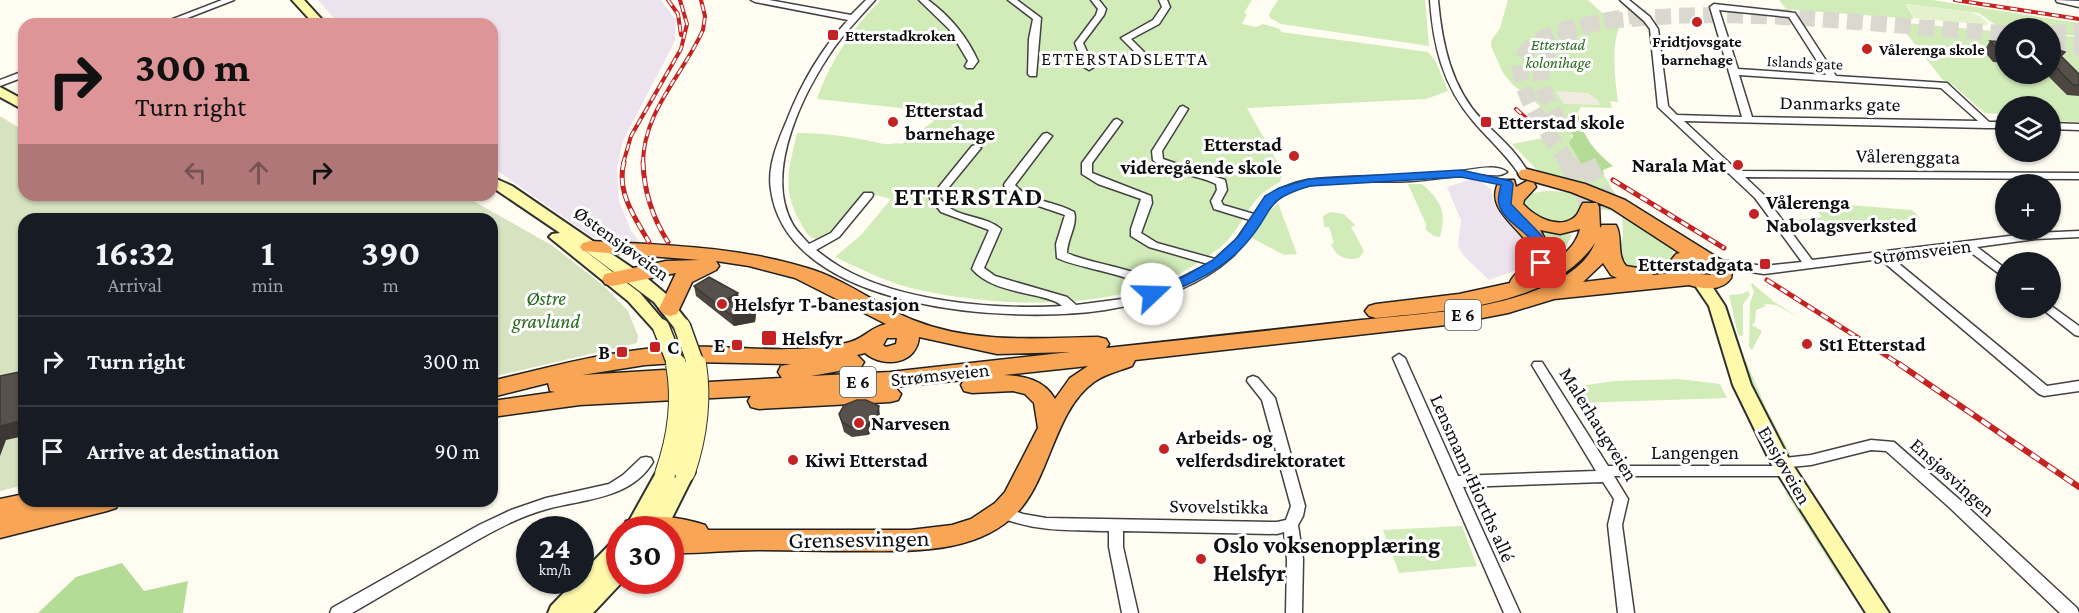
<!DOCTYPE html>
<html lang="en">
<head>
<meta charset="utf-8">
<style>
	:root { --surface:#171b24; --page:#20242c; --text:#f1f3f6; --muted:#9ea1a6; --line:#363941 }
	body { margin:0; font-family:"Crimson Pro",serif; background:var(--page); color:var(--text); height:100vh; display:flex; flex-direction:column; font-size:22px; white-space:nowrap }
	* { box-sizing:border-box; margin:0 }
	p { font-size:20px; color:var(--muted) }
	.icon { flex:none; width:33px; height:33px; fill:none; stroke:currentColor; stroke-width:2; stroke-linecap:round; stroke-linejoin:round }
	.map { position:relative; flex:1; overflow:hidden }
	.panel { position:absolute; left:18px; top:213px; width:480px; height:294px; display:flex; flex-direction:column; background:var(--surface); border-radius:18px; box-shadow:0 2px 4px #0004 }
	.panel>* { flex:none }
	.guide { position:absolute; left:18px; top:18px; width:480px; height:183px; border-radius:18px; box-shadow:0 2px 4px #0004; background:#dd9597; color:#111; overflow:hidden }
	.controls { position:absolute; left:1995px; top:18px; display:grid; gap:12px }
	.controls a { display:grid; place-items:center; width:66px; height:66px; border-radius:50%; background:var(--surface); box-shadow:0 2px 4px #0004; font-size:30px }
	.speed { position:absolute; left:516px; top:516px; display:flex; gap:12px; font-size:30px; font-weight:700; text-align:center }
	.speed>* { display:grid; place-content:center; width:78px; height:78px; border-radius:50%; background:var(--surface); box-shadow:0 2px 4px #0004; line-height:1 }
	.speed small { font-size:15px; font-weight:400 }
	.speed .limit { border:9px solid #d22; background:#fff; color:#111 }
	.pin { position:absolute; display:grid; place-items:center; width:51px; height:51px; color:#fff; margin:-26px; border-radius:12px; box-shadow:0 3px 9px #0006 }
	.me { position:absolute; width:66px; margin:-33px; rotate:69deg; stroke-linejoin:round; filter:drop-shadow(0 0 4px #0008) }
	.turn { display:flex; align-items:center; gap:21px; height:126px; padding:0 18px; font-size:27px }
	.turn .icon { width:78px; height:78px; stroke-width:2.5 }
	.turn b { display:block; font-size:42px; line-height:51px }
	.lanes { display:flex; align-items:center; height:57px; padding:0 18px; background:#0003; justify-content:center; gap:30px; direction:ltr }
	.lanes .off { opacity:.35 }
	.eta { display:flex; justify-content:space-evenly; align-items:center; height:102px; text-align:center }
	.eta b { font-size:36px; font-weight:700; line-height:42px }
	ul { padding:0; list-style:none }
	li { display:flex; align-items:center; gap:18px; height:90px; padding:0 18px; border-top:2px solid var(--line) }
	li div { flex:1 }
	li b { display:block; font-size:22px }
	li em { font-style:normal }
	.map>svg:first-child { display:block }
</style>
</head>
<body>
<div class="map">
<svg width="2079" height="613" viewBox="0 0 2079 613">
	<rect width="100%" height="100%" fill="#fffdf1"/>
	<!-- industrial -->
	<path fill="#ede3ee" d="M318,0H661L676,20L675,41L623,141L617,169L619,201L631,230L640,242H622L592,237L492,167V24H339Z
		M1469,180H1479L1491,189L1494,204L1501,215L1527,242L1530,250L1525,267L1489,280L1464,256L1458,246L1461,220L1447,187Z"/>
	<!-- green -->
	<path fill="#d1ebb9" d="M881,0H1252L1244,13L1247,14L1242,24L1256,27L1263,24L1280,29L1281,32L1428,52L1436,62L1448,91L1426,99L1247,108L1283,172L1280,182C1248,198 1248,218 1226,242C1217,251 1204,259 1193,266C1121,312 1001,308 920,290C890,284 863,270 835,257L862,234L891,199L868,193C858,203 834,235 821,238C811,241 807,234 803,227C781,190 788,173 797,133C829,133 852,137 884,144C891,145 895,142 902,144L934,121L901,108L817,99C830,61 853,27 881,0Z
		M1278,0H1425L1429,46L1281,24L1270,18L1269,14Z
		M1508,0H1588L1619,28C1611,48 1615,79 1618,102L1610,101L1612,108L1581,107L1568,129C1574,136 1570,139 1573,147C1577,160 1590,174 1604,175L1617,197L1538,171L1512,144L1548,137L1540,106L1512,84L1503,73L1491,46V41L1500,28Z
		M1779,0H1932L2079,23V36L2051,34L2050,28H2009L1997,26L1979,13L1906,4L1914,19L1786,9Z
		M1905,23L2005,32L2006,74H2050L2051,35L2079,37V122L2051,121L2050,106H2006L2005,118L2000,114L1985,113L1954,86L1942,79L1899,24Z
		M1408,184H1422C1441,201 1447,212 1440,237L1434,236L1426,230V224Z
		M1547,191C1592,191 1637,213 1669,244L1673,253V259C1662,274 1625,282 1617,260L1623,235L1622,212L1583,207C1576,237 1525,225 1519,201L1526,194Z
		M1820,200L1822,203L1912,210L1920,218L1795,232L1787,221L1822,217L1810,202Z
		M1278,203L1297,254L1284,255L1252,238L1262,219Z
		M1330,212L1344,214L1354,224L1355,226L1351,227L1364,251L1359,258C1346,261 1336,257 1331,244L1334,243L1329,227H1324L1323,216Z
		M1538,228L1567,231L1572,235L1562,254L1556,257L1550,256Z
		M1752,283L1773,301L1800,318L1776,305L1764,304L1766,306L1756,310L1755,322L1752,325L1762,331L1752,350L1749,347L1750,303L1754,292L1751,285Z
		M1748,291L1750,295L1743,304V335L1741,336L1738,335L1729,295L1742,294Z
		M1743,361H1746L1766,408L1791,455C1776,447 1749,379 1743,361Z
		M1679,379L1720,384L1727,398L1577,403L1580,386L1614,381Z
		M1785,492H1789L1846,580H1841Z
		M1462,526L1477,566L1399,573L1383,530Z"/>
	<!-- forest -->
	<path fill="#b4dc97" d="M1578,113C1584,139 1593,149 1613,166L1603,170L1604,175L1585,170L1569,143L1573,136L1566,126Z
		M122,563L144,591L188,581L183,613H38L76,577Z"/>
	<!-- cemetery -->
	<path fill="#d6e2c0" d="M0,116L24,131V195H433L468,198L553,246L605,287L628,311L638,336L637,343L492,377V219H24V485L0,491Z"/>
	<!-- pitch -->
	<path fill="#e3f2cb" d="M1907,4L1970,12L1980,16L1988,23L1987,25L1914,18Z"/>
	<!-- plaza -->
	<path fill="#f0ecdf" d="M1555,91L1588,93L1597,99L1600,105L1564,104Z"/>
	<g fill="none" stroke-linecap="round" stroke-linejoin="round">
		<!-- highway-tunnel-far1 -->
		<path stroke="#dbd9cf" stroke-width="16" stroke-dasharray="16 8" stroke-linecap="butt" d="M2050,33L2079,31
			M2050,48L2079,47
			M1560,124C1552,110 1542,94 1541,77C1539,31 1598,21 1632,16
			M1569,164C1548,132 1522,102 1519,63C1524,56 1529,46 1536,42C1567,24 1607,21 1642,18C1764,8 1884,27 2006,33"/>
		<!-- highway-tunnel -->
		<path stroke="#dbd9cf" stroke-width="20" stroke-dasharray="20 10" stroke-linecap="butt" d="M1568,162L1584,190L1590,207
			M1586,162L1609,211"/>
		<defs>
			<path id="street" d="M222,0H234L172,24H160Z
				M751,0H769L851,15L866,0H875C862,15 848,29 836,45C805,89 763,170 792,223C796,231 804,238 809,244L831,233L864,193H872L873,195L872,197L839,237L816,250C824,256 833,263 842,268C901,302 996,310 1062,306C1057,301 1049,299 1041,297C1018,291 988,288 972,269L974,264L989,230L941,212L930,198L972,146L976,145L981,148L940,198C952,219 984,214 1001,229L984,268L995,276L1067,297L1076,305L1122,299L1152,291C1130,273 1084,270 1057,258L1056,244L1065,215L1018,199L1005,187L1004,185L1005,183L1043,134L1047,133L1052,136L1015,185C1029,202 1055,201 1074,212C1078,225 1067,239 1067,253C1096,266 1138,267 1163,287L1208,264L1149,247L1131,236V229L1141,199L1098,184L1082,174V163L1114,120L1117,119L1122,122L1092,163V173L1151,196L1152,203L1141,233L1157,243L1215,259L1236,240L1250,220L1214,209L1211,201L1217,190L1216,184C1197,174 1169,175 1153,160L1152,151L1180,107L1183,106L1188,109L1162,151L1163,159L1225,180L1227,190L1221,201L1223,205L1254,214C1268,193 1283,185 1307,180C1358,173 1411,179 1462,171C1475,169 1497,164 1507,172C1499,178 1488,174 1478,174C1455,175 1433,180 1411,181C1376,183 1332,178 1298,188C1265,197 1255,235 1232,257C1198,288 1149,303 1105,310C1012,324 788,312 771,190C767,167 778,141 787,120C801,84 821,49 848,20L755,2Z
				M919,0H928C950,16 967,37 978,61L973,68H967L965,66L968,61L949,29Z
				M1008,0H1017L1041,18L1036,76H1030L1028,74L1029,39L1033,19Z
				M1091,0H1099L1106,9L1104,15L1083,43L1094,67L1089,70L1084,67L1075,43L1096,15L1098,9Z
				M1159,0H1167L1170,7L1159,24L1131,39L1146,54L1145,56H1139L1121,38L1153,20L1162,7Z
				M1430,0H1438C1442,44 1451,87 1482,120C1499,137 1516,151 1528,172L1527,174H1519C1506,154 1489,140 1473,121C1443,86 1433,45 1430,0Z
				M1620,0H1629L1650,17L1658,29L1668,106L1677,115L1742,117L1710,7L1714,4L1795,13L1836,76L1947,83L1989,122H2006V128H1987L1684,121L1738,171L2079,173V179L1745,177L1763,194L1812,260L2035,233L2079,231V237L2035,239L1977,247L2006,269V279L1965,248L1892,258L2047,386L2079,381V391L2044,396L2039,394L1880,259L1764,274L1709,266L1707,263L1709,260L1713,259L1764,266L1802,262L1755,198L1658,107L1650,29L1644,21ZM1719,10L1789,17L1826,75L1738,69ZM1739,75L1941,88L1978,121L1752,117Z
				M2056,0L2079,1V7L2057,2Z
				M24,71V77L0,86V80Z
				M2050,123L2079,124V130L2050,129Z
				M2050,305L2079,326V336L2075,335L2041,308H2050Z
				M1399,354L1405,358L1458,476L1596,471L1532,365L1534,362H1542L1608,466H1776L1774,463L1776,459L1811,455L1871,440L1894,442L1960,500L2077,608L2079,613H2060L1950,508L1886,451L1871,450L1811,465L1790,467L1792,471L1790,475L1785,476H1614L1628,499L1622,525L1634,613H1618L1608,525L1614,499L1603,482L1463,487L1520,613H1504L1393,358Z
				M1253,376L1258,378L1275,398L1305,506L1303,516L1298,525L1303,559L1302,613H1286L1287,559L1284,532L1277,534L1123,531V547L1138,613H1122L1109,547V531C1065,530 1037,532 996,516L994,512L996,508L1001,506L1023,514L1046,518L1277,522L1286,520L1291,506L1262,400L1247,381L1248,378Z
				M646,457L651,458L653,462C631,499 584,499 547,509C511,519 479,539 448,557C416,576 384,594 352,613H330L332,608L479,525L511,510L546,498L609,484L623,475L641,458Z"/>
			<path id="secondary" d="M292,0H304L326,24H314Z
				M0,87L24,100V110L0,97Z
				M492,177L512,186L647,278L666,294L688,322L690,326L688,330H676L654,302L575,243L640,293L669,327L667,331H655L628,301L549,237L552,234L560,233L492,187Z
				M1700,276L1706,277L1725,306L1751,385L1789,459L1889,613H1866L1771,463L1733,385L1709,306L1692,281Z
				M685,465L692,467L695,472L666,530H645L673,477L645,530H624L658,469L665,467L672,469L675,474L678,467Z
				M620,539V580H624L593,613H548L551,606L576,580H580V575L613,541Z"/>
			<path id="highway" d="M1527,169L1585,184L1625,200L1723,261L1732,272L1731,278C1722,292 1702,289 1689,285L1554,299L1508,313L1446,325L1135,360L1132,366C1119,371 1105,374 1094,382C1056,409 1051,471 1022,507C982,556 909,551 852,551C820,551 788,550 757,550C728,550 699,554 670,553V530L622,528L626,521C651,513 681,517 705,525L708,530H910L952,525L971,519L995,503L1005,492L1038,428L1034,403L1025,394L1013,391L972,393L964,391L961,385L964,380L895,387L901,394L898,400L890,402L759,409L751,407L748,401L751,396L580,405L492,417V401L555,392L550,391L548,383L492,397V381C550,367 608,351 667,347C727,344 787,356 846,343C865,339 867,329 886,324L795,278L749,266L716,261L719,266L716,270L692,282L677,314L670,316L663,314L659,309L676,273L612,286L605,284L602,279L605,274L666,261L700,260L583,251L580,247L583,243L590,241C663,245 736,246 807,268C845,279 877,305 913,320C973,344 1035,338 1098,337L1106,339L1109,344L1106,348C1191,339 1276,330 1361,320C1414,314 1472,312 1523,295C1549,286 1584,271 1595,243C1551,307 1447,310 1376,318L1369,316L1365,311L1369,306L1376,304L1459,294L1510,283C1512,273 1528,268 1533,253C1524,228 1481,210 1500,180H1514L1516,187L1527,181L1534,183L1536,187L1524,200L1523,204C1534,216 1556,229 1572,219C1579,215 1579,209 1583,203H1597L1599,207L1600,228L1602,225H1616C1623,237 1616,254 1626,266L1650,270L1653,275L1673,273L1668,264L1676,254L1680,253L1611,208L1571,192L1521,178L1518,174L1521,170ZM1580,229C1576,246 1562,257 1548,266L1553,253L1540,230L1560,234ZM1603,263L1611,275L1617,278L1583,282ZM1692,263L1705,268L1711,275L1700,274L1688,265ZM919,337L997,354L1070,352L890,372L811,376L861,367L864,362L857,355L865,353C884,369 917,364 919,337ZM887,338H897L896,344L886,347L883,345ZM692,362L791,364L781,366L778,372L782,378L671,384L675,378L672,372L664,370L582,375L645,365ZM1088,366L1070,378L1055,399C1044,380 1025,376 1004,375Z
				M24,494V501H48L45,507L67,501H120L116,508L107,511L0,538V499Z"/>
		</defs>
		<!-- street casing -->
		<use href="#street" stroke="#424242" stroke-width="3"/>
		<!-- secondary casing -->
		<use href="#secondary" stroke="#313131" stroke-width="4"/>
		<!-- highway casing -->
		<use href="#highway" stroke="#202020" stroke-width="3"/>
		<!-- street -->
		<use href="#street" fill="#fff" fill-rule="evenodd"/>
		<!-- secondary -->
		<use href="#secondary" fill="#fff9ac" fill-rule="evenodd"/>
		<!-- highway -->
		<use href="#highway" fill="#f8a656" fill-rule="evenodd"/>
		<defs>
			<path id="rail-far2" d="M668,0L678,14L681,35
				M1955,0L2079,19
				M1516,109L1535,126
				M623,164L631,136L681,49L687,24L680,0
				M643,164C643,111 683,75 703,30L705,16L701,0"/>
			<path id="rail-far1" d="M624,162C616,192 635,218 649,242
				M643,162C644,192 652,217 668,242
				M1613,180L1724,248
				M1767,280L1901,365"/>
			<path id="rail" d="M1899,364L2079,487"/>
		</defs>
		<!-- rail-far2 casing -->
		<use href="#rail-far2" stroke="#c42223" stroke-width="4"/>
		<!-- rail-far1 casing -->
		<use href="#rail-far1" stroke="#c42223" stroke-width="5"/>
		<!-- rail casing -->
		<use href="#rail" stroke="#c42223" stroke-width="6"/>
		<!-- rail-far2 -->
		<use href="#rail-far2" stroke="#fff" stroke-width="2" stroke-dasharray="7" stroke-linecap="butt"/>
		<!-- rail-far1 -->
		<use href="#rail-far1" stroke="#fff" stroke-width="3" stroke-dasharray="8" stroke-linecap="butt"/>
		<!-- rail -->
		<use href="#rail" stroke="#fff" stroke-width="4" stroke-dasharray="10" stroke-linecap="butt"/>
		<defs>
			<path id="secondary-bridge-far1" d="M682,326L696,365
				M661,327L676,365"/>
			<path id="secondary-bridge" d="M685,472C697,436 702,402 696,364
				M665,474C678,437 683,402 676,364"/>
		</defs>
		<!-- secondary-bridge-far1 casing -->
		<use href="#secondary-bridge-far1" stroke="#313131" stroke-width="19" stroke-linecap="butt"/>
		<!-- secondary-bridge casing -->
		<use href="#secondary-bridge" stroke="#313131" stroke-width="22" stroke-linecap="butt"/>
		<!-- secondary-bridge-far1 -->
		<use href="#secondary-bridge-far1" stroke="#fff9ac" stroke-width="16"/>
		<!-- secondary-bridge -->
		<use href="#secondary-bridge" stroke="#fff9ac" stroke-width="20"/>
	</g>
	<!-- wall -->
	<path fill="#4c4540" d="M1990,41L2006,52V63L1993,62L1984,51Z
		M2050,47L2079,74V96L2067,95L2046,74H2050Z
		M694,286L740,303L754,304L756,314L755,322L734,326L696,296Z
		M839,414L880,416L879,425L868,435L852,437L844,432Z"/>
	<!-- shaded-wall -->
	<path fill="#3e3834" d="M738,293L740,303L721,302Z
		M754,304L756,314L755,322L734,326L732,316Z
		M879,406L880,416L879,425L868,435L867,425Z
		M24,412V436L6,440L0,456V426Z"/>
	<!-- building -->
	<path fill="#58504b" stroke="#3e3834" stroke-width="1.5" d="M1990,41L2006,42V52L1999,51Z
		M2050,47L2052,48L2065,52L2061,56L2079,74V85H2073L2050,61Z
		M709,277L738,293L721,302L754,304L753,312L732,316L694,286Z
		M24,371V412L20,421L0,426V376Z
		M857,400H866L879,406L877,415L867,425L850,427L842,422L839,414L844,405Z"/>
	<!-- route -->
	<path fill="#1a73e8" stroke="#114b97" stroke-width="1.5" d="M1461,170L1511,181L1513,184L1511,204L1542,236L1550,253L1545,266H1536L1534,263C1542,230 1505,229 1499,204C1497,199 1500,190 1501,185L1461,177L1310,186C1262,200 1275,210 1247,242C1224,270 1190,284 1157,298L1152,299L1145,294L1147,291L1185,276L1213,260L1238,237L1265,196L1279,188L1309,179Z"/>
	<!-- markers -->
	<g fill="#c42223" stroke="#fff" stroke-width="2">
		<circle cx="1697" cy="22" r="6"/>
		<rect x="827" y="29" width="12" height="12" rx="3"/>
		<circle cx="1867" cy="49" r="6"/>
		<circle cx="893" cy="122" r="6"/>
		<rect x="1480" y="116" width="12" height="12" rx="3"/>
		<circle cx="1294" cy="156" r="6"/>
		<circle cx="1738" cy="165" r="6"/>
		<circle cx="1754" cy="214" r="6"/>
		<rect x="1759" y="258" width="12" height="12" rx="3"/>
		<circle cx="722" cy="304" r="6"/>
		<rect x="761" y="330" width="16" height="16" rx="3"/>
		<circle cx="1807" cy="344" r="6"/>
		<rect x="731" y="339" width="12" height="12" rx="3"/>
		<rect x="649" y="341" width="12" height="12" rx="3"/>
		<rect x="616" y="346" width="12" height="12" rx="3"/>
		<circle cx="859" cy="423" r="6"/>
		<circle cx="1164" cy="449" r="6"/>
		<circle cx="793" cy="460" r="6"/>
		<circle cx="1201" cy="559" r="6"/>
	</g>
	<g text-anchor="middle" stroke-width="6" stroke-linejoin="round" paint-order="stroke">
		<!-- far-poi labels -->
		<g font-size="16" font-weight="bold" fill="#0f0f0f" stroke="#fff" text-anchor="start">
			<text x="845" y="41">Etterstadkroken</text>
			<text x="1697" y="47" text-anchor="middle">Fridtjovsgate<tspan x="1697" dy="18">barnehage</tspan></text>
			<text x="1879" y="55">Vålerenga skole</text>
		</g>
		<!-- far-park labels -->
		<g font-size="16" font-style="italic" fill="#29691d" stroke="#fff">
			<text x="1558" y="50">Etterstad<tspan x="1558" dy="18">kolonihage</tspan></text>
		</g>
		<!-- far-street labels -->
		<g font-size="16" fill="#0f0f0f" stroke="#fff">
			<text transform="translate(1805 62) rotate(3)" y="6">Islands gate</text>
		</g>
		<!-- far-quarter labels -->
		<g font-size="18" letter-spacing="1.5" fill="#0f0f0f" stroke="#fff">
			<text x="1125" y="65">ETTERSTADSLETTA</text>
		</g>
		<!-- shield labels -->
		<g fill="#fff" stroke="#575757" stroke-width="1.5">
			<rect x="1445" y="300" width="36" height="30" rx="4.5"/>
			<rect x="840" y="367" width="36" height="30" rx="4.5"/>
		</g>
		<g font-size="18" font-weight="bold" fill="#0f0f0f">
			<text x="1463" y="321">E 6</text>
			<text x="858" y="388">E 6</text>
		</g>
		<!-- street labels -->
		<g font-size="20" fill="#0f0f0f" stroke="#fff">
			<text transform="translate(1840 103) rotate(1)" y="7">Danmarks gate</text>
			<text transform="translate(1908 156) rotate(1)" y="7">Vålerenggata</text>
			<text transform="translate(622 243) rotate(36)" y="7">Østensjøveien</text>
			<text transform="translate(1922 251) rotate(-7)" y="7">Strømsveien</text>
			<text transform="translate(940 374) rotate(-6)" y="7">Strømsveien</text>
			<text transform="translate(1599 424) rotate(58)" y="7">Malerhaugveien</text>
			<text x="1695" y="459">Langengen</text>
			<text transform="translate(1785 465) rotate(60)" y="7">Ensjøveien</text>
			<text transform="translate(1953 477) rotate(42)" y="7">Ensjøsvingen</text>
			<text transform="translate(1473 478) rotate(66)" y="7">Lensmann Hiorths allé</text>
			<text transform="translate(1219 506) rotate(1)" y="7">Svovelstikka</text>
		</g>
		<!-- poi labels -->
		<g font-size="20" font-weight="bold" fill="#0f0f0f" stroke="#fff" text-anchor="start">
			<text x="905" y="117">Etterstad<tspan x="905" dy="23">barnehage</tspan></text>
			<text x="1498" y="129">Etterstad skole</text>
			<text x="1282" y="151" text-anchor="end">Etterstad<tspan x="1282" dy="23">videregående skole</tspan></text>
			<text x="1726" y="172" text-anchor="end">Narala Mat</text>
			<text x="1766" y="209">Vålerenga<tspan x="1766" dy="23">Nabolagsverksted</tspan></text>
			<text x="1753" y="271" text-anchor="end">Etterstadgata</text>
			<text x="734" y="311">Helsfyr T-banestasjon</text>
			<text x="782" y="345">Helsfyr</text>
			<text x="1819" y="351">St1 Etterstad</text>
			<text x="725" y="352" text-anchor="end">E</text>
			<text x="667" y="354">C</text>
			<text x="610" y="359" text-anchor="end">B</text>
			<text x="871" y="430">Narvesen</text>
			<text x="1176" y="444">Arbeids- og<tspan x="1176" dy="23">velferdsdirektoratet</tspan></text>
			<text x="805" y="467">Kiwi Etterstad</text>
		</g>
		<!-- park labels -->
		<g font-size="20" font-style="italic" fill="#29691d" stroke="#fff">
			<text x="546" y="305">Østre<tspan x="546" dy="23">gravlund</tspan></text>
		</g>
		<!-- near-street labels -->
		<g font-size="24" fill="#0f0f0f" stroke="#fff">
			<text transform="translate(859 539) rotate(-1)" y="8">Grensesvingen</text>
		</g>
		<!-- near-poi labels -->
		<g font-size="24" font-weight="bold" fill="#0f0f0f" stroke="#fff" text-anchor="start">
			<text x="1213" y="553">Oslo voksenopplæring<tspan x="1213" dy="28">Helsfyr</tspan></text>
		</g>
		<!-- district labels -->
		<g font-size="26" font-weight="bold" letter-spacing="1.5" fill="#0f0f0f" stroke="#fff">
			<text x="969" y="205">ETTERSTAD</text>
		</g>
	</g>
</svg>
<div class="controls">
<a><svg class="icon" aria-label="search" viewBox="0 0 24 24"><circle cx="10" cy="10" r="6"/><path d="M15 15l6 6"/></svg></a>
<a><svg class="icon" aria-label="layers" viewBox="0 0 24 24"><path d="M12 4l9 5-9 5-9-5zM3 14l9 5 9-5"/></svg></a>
<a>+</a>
<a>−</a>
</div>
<div class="speed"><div>24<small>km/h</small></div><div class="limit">30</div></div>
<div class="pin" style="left:1541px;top:263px;background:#d93025"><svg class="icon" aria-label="arrive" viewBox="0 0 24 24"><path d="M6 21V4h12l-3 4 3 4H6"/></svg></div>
<svg class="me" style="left:1152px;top:294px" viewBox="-20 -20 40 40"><circle r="19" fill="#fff"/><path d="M0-13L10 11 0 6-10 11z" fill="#1a73e8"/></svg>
<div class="guide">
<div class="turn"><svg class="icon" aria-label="right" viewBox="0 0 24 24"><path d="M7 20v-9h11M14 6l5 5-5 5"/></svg><div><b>300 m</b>Turn right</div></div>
<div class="lanes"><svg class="icon off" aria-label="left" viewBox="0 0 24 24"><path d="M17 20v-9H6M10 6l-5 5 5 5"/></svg><svg class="icon off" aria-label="ahead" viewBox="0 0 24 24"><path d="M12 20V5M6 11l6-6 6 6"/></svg><svg class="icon" aria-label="right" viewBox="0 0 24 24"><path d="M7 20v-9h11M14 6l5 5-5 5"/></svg></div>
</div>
<section class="panel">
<div class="eta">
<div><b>16:32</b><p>Arrival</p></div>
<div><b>1</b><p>min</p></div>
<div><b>390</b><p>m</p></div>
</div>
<ul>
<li><svg class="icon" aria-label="right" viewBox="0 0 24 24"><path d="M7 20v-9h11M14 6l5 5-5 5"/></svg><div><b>Turn right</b></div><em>300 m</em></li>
<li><svg class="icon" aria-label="arrive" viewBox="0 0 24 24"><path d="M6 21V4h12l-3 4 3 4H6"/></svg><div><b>Arrive at destination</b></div><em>90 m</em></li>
</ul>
</section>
</div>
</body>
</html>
